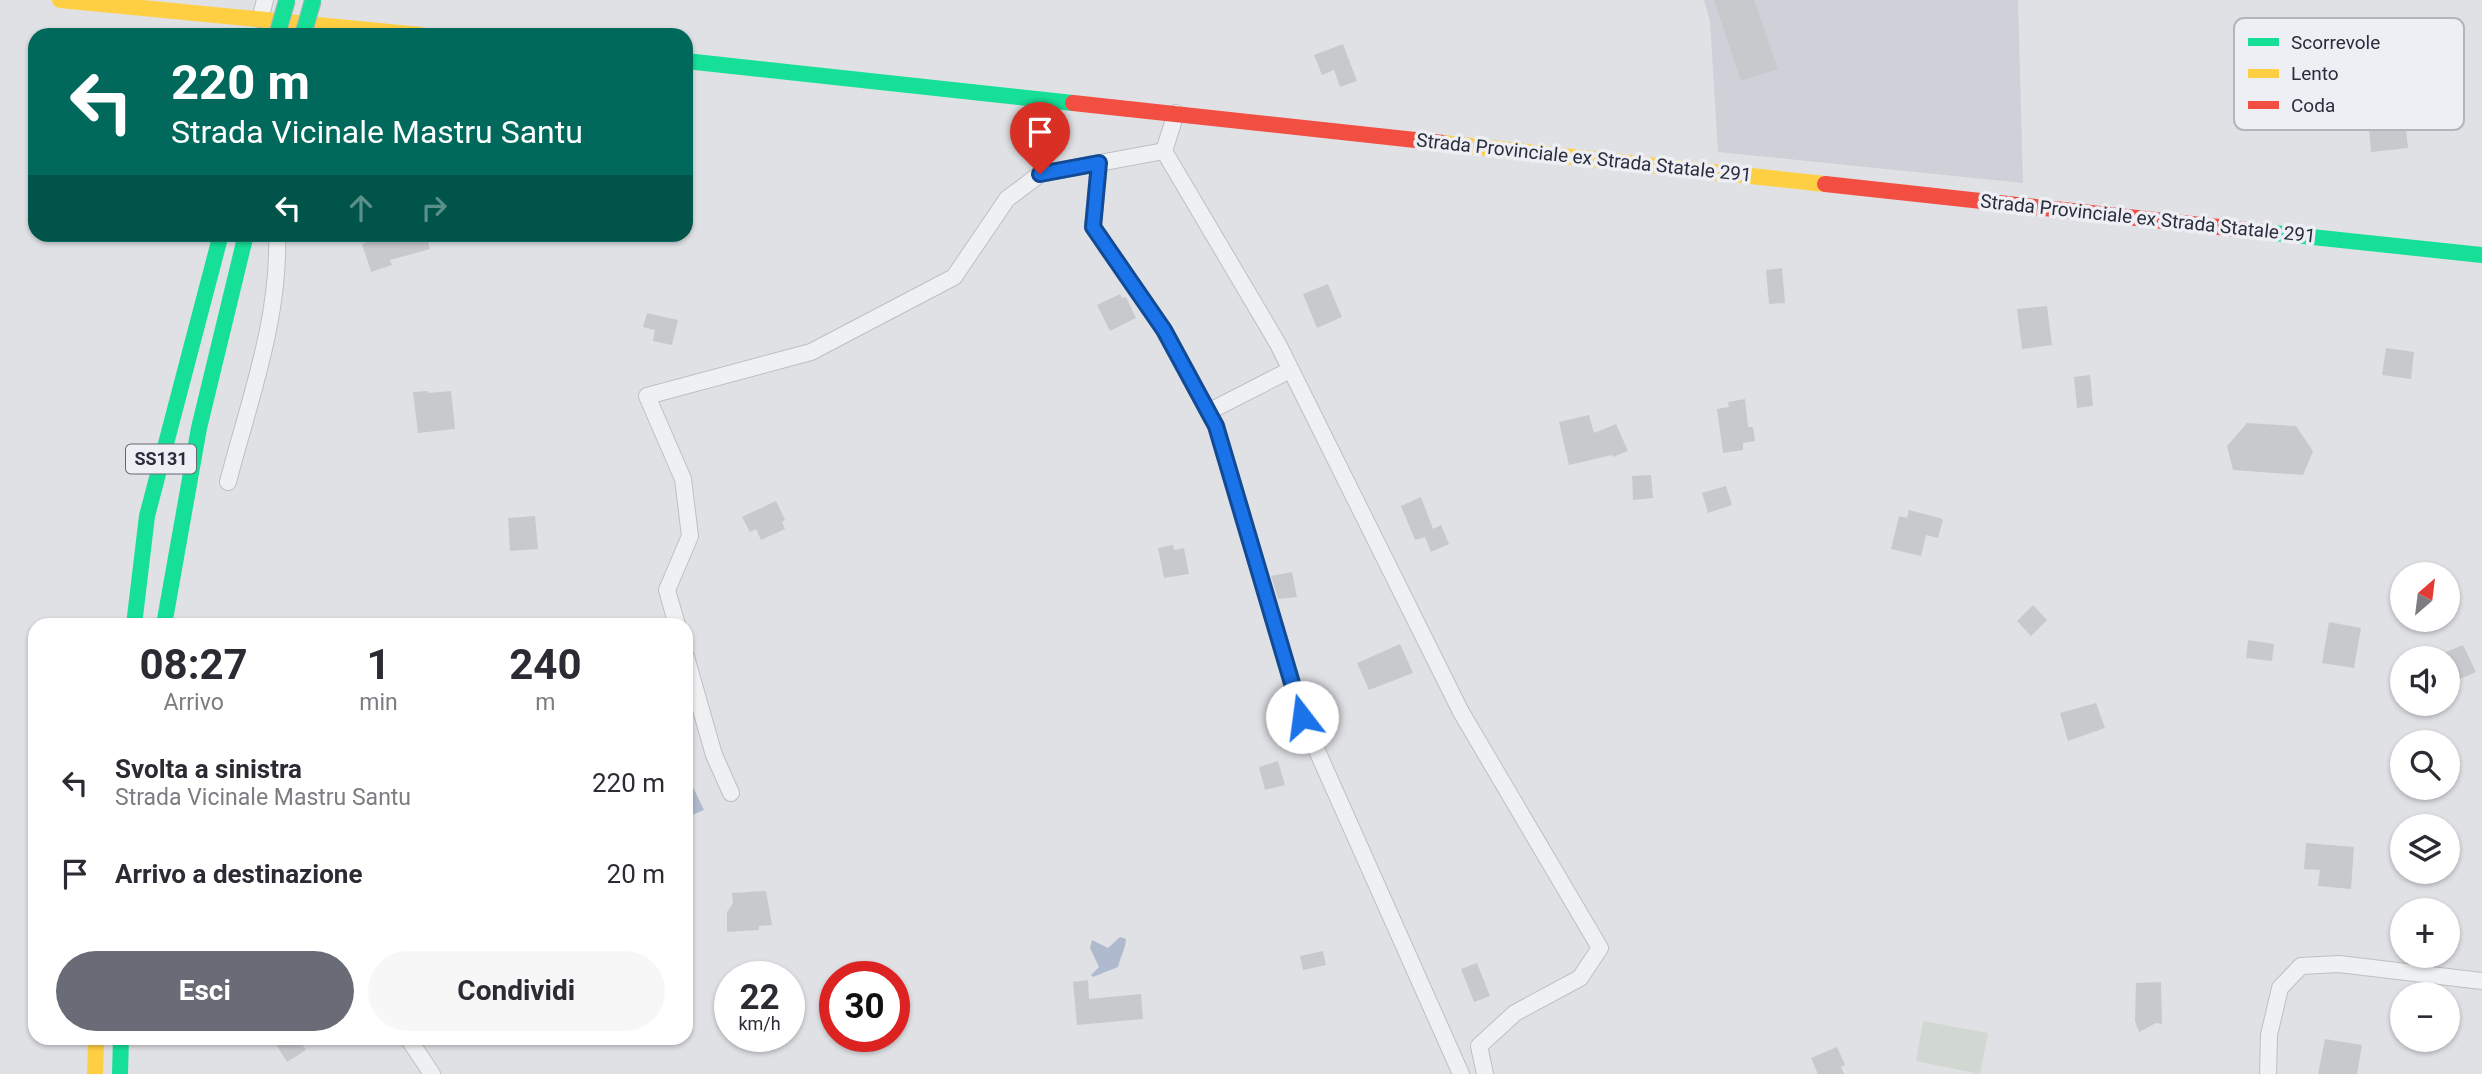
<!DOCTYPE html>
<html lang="it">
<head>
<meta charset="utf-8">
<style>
	:root { --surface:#fff; --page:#f7f7f7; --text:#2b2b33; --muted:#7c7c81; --accent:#696c77 }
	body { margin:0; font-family:Roboto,sans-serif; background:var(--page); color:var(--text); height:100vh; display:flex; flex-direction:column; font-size:26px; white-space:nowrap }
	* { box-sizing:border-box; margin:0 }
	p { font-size:23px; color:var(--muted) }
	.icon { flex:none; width:38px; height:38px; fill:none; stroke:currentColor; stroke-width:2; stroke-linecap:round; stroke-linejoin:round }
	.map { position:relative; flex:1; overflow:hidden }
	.drawer { position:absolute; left:28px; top:618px; width:665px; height:427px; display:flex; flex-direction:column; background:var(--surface); border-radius:21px; box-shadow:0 2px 5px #0004 }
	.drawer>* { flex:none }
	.guide { position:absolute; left:28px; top:28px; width:665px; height:214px; border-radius:21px; box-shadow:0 2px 5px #0004; background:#00695c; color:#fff; overflow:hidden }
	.needle { width:46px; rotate:28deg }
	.fabs { position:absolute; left:2390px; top:562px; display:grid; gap:14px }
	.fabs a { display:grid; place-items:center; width:70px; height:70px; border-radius:50%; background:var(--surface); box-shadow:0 2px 5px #0004; font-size:35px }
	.speed { position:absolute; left:714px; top:961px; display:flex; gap:14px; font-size:35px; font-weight:700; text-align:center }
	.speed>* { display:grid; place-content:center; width:91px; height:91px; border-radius:50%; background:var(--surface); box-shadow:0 2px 5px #0004; line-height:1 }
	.speed small { font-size:18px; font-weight:400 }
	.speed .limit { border:10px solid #d22; background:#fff; color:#111 }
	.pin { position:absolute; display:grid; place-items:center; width:60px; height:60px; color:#fff; margin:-72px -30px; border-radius:50% 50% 50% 0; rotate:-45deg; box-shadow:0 0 7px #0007 }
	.pin .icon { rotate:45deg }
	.me { position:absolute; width:77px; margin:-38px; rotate:345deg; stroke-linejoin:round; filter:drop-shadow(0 0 5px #0008) }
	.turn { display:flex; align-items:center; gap:24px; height:147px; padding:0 28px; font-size:32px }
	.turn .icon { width:91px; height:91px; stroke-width:2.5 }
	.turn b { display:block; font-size:49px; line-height:60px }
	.lanes { display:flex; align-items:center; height:66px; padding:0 28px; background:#0003; justify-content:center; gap:35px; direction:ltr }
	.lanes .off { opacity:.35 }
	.eta { display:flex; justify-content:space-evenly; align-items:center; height:119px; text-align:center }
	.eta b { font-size:42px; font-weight:700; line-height:49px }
	.button { display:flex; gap:14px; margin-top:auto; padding:14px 28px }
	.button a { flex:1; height:80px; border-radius:42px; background:var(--accent); color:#fff; font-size:28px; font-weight:700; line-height:80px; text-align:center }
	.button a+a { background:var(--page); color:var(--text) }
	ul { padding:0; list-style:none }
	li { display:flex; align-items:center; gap:21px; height:91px; padding:0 28px }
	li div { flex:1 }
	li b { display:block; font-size:26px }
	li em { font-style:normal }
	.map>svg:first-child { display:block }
</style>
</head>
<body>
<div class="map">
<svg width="2482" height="1074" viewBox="0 0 2482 1074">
	<rect width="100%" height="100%" fill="#e0e1e5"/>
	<!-- built -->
	<path fill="#cfd0d8" d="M1704,0H2018L2023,183L1718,152L1710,21Z"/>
	<!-- green -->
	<path fill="#d0d8d1" d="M1923,1021L1988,1033L1980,1074L1916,1061Z"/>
	<!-- water -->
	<path fill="#b0bace" d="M691,783L704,810L692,815L686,801V786Z
		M1120,937L1126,939C1126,947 1120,958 1118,967L1093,977L1091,975L1099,967L1090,948L1092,940L1108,948Z"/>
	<!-- building -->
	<path fill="#c8c9cd" d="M1714,0H1754L1778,69L1741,81Z
		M1343,44L1357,81L1340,87L1334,70L1322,75L1314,55Z
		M2403,101L2408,148L2371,152L2367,105Z
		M393,234H426L430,249L390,260L392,265L371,272L362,244Z
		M1782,268L1785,303L1769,304L1766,270Z
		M1328,284L1342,317L1317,328L1303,294Z
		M1120,294L1122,298L1126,297L1136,318L1110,331L1097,305Z
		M2047,306L2052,345L2022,349L2017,309Z
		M647,313L678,320L672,345L653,341L655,330L643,327Z
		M2386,348L2414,352L2411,379L2382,375Z
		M2090,375L2093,406L2077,408L2074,377Z
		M428,391V393L451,391L455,429L418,433L413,392Z
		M1745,399L1748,427H1753L1755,441L1743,443V450L1723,453L1717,409L1729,407L1728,402Z
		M1589,415L1594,433L1616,424L1628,451L1613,457L1612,455L1569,465L1559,422Z
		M2247,423L2296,426L2313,451L2303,475L2233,470L2227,446Z
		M1651,475L1653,498L1633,500L1632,476Z
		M1726,486L1732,505L1708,513L1702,493Z
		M1421,497L1433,529L1441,525L1449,544L1431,552L1425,537L1415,540L1401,506Z
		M776,501L785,520L782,522L785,529L761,540L756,529L750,532L742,517Z
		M1909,510L1943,519L1938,538L1926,535L1921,556L1891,549L1899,516L1907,518Z
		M535,516L538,549L510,551L508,518Z
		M1173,545L1174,550L1184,548L1189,574L1164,578L1158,548Z
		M1292,572L1297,597L1278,599L1271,576Z
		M2033,605L2047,620L2031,636L2017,621Z
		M2329,622L2361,628L2354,668L2322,663Z
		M2248,640L2274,644L2272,661L2246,658Z
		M1400,644L1413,673L1369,690L1357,663Z
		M2463,645L2476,672L2457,680L2446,652Z
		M2096,703L2105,728L2068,741L2060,713Z
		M1278,761L1285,785L1265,790L1259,767Z
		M2306,843L2354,847L2351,889L2318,886L2320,870L2304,869Z
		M766,891L772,925L759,926V930L727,932V912L733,903L732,893Z
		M1323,951L1326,965L1303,970L1300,956Z
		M1477,963L1490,996L1474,1002L1461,969Z
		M1088,980L1089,999L1141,994L1143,1019L1077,1025L1073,982Z
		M2161,982L2162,1024L2156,1023L2139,1032L2135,1021L2136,983Z
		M272,1038H298L306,1050L287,1062Z
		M2325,1039L2362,1045L2357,1074H2318Z
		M1837,1047L1845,1065L1841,1067L1844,1074H1818L1811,1058Z"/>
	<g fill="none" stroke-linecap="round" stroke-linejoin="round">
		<defs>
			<path id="street" d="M260,19L265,0
				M1164,151L1278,344L1461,712L1600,948L1580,978L1515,1013L1479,1046L1485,1074
				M1099,163L1093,227L1164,330L1216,426L1302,717L1461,1074
				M1208,412L1290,370
				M228,482C249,401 280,319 277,234
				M677,625L667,590L690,536L683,479L647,396L811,352L954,277L1007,199L1040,174L1164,151L1176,113
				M686,657L714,755L731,793
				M408,1038L432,1074
				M2268,1074L2269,1035L2280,988L2301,966L2339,964L2482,981"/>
		</defs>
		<!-- street casing -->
		<use href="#street" stroke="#bebfc3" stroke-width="18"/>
		<!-- street -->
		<use href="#street" stroke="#eff0f2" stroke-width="16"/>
		<!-- fast -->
		<path stroke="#16e098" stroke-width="16" d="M686,61L1073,103
			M2265,232L2482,255
			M134,625L147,516L221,234
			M164,625L199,428L246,234
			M120,1074L121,1038"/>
		<!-- slow -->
		<path stroke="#ffcf43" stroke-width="16" d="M60,0L421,35
			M1443,143L1825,184
			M95,1074L96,1038"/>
		<!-- jam -->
		<path stroke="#f24e42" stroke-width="16" d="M1073,103L1443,143
			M1825,184L2265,232"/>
		<defs>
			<path id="fast-bridge" d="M277,35L287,0
				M303,35L313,0"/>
		</defs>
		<!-- fast-bridge casing -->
		<use href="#fast-bridge" stroke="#b3b4b9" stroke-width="18" stroke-linecap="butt"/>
		<!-- fast-bridge -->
		<use href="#fast-bridge" stroke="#16e098" stroke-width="16"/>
	</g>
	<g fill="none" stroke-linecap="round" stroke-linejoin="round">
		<defs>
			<path id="route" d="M1040,174L1099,163L1093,227L1164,330L1216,426L1302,717"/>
		</defs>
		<!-- route casing -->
		<use href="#route" stroke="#114b97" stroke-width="18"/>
		<!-- route -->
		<use href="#route" stroke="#1a73e8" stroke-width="12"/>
	</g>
	<g text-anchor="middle" stroke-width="7" stroke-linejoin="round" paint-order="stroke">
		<!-- shield labels -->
		<rect fill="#eeeff4" stroke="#646773" stroke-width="2" x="126" y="444.5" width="70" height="29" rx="5"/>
		<g font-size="18" font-weight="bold" fill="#292d3c">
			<text x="161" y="465">SS131</text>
		</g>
		<!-- street labels -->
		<g font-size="19" fill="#292d3c" stroke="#eeeff4">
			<text transform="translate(1584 157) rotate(6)" y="7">Strada Provinciale ex Strada Statale 291</text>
			<text transform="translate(2148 218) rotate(6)" y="7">Strada Provinciale ex Strada Statale 291</text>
		</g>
	</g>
	<!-- legend -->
	<rect x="2234" y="18" width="230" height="112" rx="10" fill="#eeeff4" stroke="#b3b5bd" stroke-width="2"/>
	<rect x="2248" y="38" width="31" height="8" fill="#16e098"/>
	<rect x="2248" y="69" width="31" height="9" fill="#ffcf43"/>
	<rect x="2248" y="101" width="31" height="8" fill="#f24e42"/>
	<g font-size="19" fill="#292d3c">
		<text x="2291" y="49">Scorrevole</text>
		<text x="2291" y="80">Lento</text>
		<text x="2291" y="112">Coda</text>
	</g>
</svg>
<div class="fabs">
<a><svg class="needle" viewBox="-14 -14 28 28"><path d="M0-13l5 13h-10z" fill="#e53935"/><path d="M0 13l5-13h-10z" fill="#7c7c81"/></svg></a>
<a><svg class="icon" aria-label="sound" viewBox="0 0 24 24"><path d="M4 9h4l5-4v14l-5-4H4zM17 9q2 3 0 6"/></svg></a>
<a><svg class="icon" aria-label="search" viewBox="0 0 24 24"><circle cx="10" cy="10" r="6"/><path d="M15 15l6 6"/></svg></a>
<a><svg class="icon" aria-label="layers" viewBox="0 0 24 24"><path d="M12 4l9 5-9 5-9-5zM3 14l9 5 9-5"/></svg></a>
<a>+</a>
<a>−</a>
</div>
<div class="speed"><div>22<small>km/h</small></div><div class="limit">30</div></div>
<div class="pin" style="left:1040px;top:174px;background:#d93025"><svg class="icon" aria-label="arrive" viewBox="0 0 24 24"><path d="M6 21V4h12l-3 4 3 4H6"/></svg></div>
<svg class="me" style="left:1302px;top:717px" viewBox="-20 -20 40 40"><circle r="19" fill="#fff"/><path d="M0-13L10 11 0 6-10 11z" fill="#1a73e8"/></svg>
<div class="guide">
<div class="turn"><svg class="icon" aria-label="left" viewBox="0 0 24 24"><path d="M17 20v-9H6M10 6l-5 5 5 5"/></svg><div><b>220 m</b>Strada Vicinale Mastru Santu</div></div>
<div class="lanes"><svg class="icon" aria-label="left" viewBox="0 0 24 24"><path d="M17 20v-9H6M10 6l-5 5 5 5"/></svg><svg class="icon off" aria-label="ahead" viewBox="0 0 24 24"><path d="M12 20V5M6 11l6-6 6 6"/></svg><svg class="icon off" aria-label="right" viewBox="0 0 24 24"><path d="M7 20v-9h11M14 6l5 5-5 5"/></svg></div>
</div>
<section class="drawer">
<div class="eta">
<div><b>08:27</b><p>Arrivo</p></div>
<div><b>1</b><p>min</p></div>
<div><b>240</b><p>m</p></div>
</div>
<ul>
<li><svg class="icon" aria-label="left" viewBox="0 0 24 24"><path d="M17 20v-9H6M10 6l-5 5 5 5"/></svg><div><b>Svolta a sinistra</b><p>Strada Vicinale Mastru Santu</p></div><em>220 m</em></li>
<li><svg class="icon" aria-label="arrive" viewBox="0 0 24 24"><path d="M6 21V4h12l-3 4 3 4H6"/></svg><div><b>Arrivo a destinazione</b></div><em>20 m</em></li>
</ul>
<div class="button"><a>Esci</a><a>Condividi</a></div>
</section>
</div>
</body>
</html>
